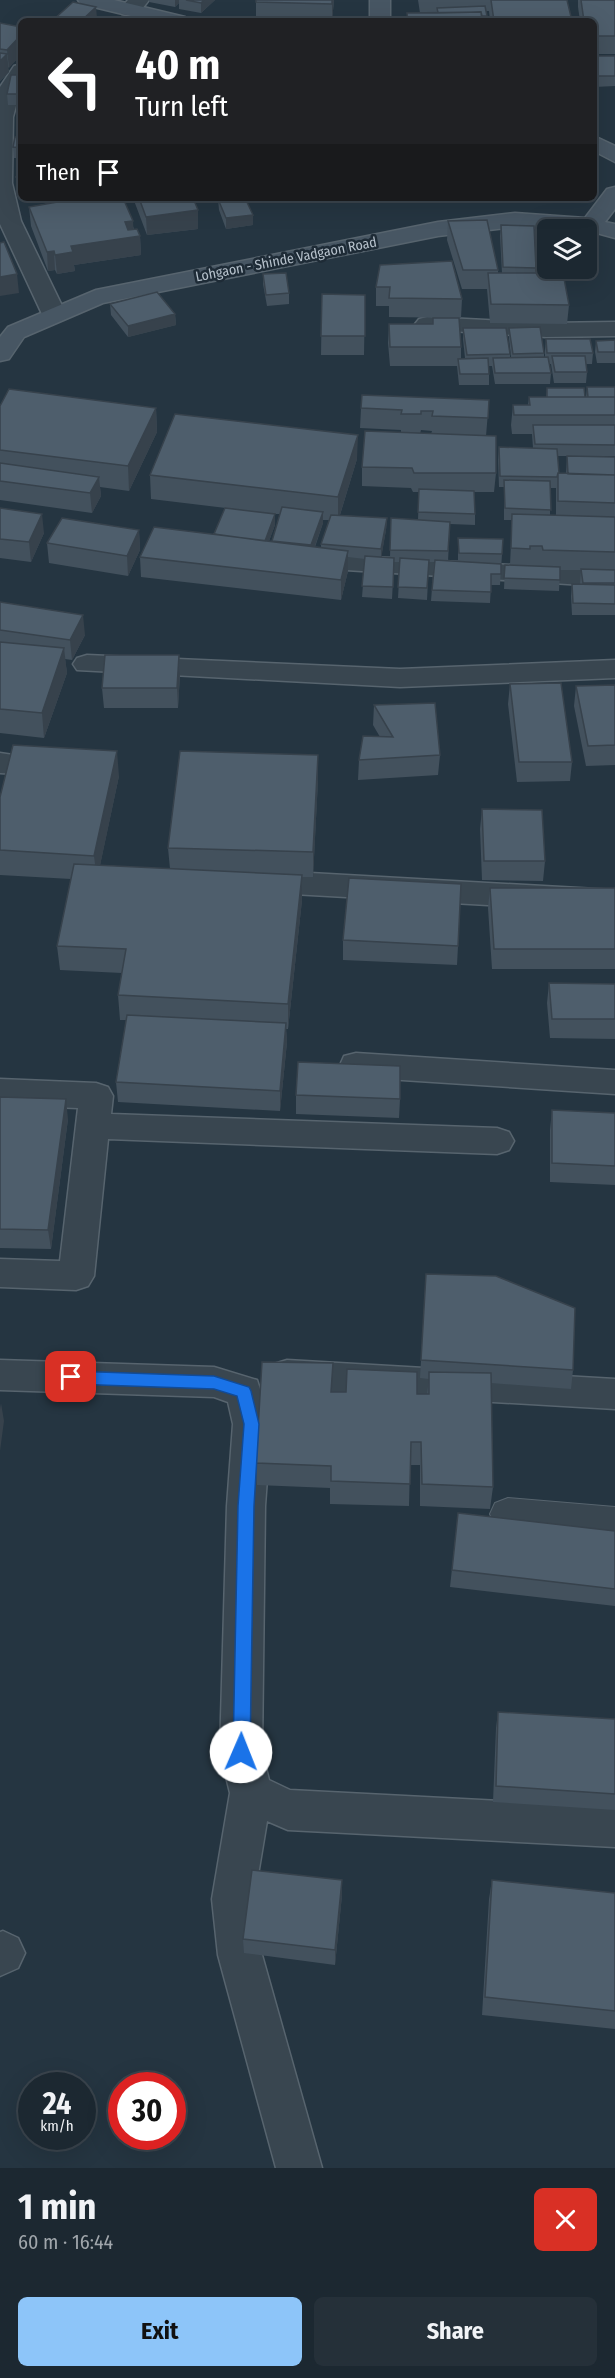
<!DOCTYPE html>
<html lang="en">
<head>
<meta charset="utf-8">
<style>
	:root { --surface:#1c2831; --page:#253039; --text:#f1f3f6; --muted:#a0a6ab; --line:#3a444d; --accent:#8dc5f9 }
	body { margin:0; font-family:"Fira Sans Condensed",sans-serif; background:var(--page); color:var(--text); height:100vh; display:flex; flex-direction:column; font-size:22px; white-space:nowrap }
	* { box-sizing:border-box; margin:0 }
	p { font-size:20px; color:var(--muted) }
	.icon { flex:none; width:33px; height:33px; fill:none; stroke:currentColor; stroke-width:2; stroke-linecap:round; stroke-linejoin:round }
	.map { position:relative; height:2168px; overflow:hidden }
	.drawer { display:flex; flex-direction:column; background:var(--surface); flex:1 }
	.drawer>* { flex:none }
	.guide { position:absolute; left:18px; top:18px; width:579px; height:183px; border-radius:9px; box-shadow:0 6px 24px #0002,0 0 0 2px var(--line); background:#202124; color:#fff; overflow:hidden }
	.tools { position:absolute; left:537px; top:219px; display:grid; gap:12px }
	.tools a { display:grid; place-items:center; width:60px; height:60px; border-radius:9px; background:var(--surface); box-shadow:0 6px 24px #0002,0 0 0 2px var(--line); font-size:30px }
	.speed { position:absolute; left:18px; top:2072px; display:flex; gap:12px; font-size:30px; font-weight:700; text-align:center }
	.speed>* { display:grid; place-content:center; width:78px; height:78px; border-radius:50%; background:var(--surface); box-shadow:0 6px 24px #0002,0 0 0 2px var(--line); line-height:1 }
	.speed small { font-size:15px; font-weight:400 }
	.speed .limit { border:9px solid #d22; background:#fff; color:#111 }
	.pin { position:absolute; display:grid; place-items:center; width:51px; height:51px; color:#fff; margin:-26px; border-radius:12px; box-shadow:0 3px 9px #0006 }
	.me { position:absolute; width:66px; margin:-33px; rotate:1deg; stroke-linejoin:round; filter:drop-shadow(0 0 4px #0008) }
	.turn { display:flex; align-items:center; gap:21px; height:126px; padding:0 18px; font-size:27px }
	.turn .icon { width:78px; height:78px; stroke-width:2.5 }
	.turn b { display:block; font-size:42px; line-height:51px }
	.then { display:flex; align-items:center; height:57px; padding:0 18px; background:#0003; gap:12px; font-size:22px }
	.round { display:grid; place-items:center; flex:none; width:63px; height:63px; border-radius:9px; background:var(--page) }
	.overview { display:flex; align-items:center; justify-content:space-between; height:102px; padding:0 18px }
	h1 { font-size:36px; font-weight:700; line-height:45px }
	.button { display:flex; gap:12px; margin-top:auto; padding:12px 18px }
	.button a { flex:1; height:69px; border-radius:9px; background:var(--accent); color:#111; font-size:24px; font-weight:700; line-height:69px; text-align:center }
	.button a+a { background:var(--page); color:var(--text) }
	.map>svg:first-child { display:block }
</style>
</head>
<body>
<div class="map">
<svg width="615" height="2168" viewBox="0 0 615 2168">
	<rect width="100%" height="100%" fill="#253541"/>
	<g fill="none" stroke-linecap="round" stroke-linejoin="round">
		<defs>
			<path id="lane" d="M508,1498L615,1507V1539L508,1530L495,1525L490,1514L495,1503Z"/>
			<path id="street" d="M128,0H149C142,10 135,17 122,14L119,10Z
				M21,64V87L13,117L12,183L21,221L66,314L62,319H46L42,314L0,224V87L14,66Z
				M427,317L546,323L615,322V336L546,337L419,329L415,324L419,319Z
				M323,554L615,571V587L314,568L310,562L314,556Z
				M87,655L400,669L615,660V678L400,687L77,670L73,664L77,658Z
				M0,753L26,757L31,764L26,771L16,774L0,773Z
				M257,870L615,890V912L257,892L246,889L242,881L246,873Z
				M356,1053L615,1070V1094L356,1077L344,1074L340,1065L344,1056Z
				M0,1079L96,1083L108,1087L113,1096L111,1114L497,1128L509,1132L514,1141L509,1150L497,1154L108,1139L94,1276L88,1286L76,1290L0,1287V1259L60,1261L78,1108L0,1105Z
				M0,1360L214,1367L257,1380L271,1424L265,1506L262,1752L269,1780L290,1790L615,1807V1847L288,1830L267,1821L254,1899L262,1955L322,2168H276L218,1955L212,1899L230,1793L220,1752L227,1506L233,1424L228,1402L214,1397L0,1390Z
				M287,1360L615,1379V1409L287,1390L274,1386L269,1375L274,1364Z
				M3,1931L18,1938L25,1953L18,1968L0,1976V1932Z"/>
			<path id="secondary" d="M78,0H114L185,17L188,21H152L81,4Z
				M370,0H390V21H370Z
				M594,136L615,146V162L594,151Z
				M615,187V209L605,222L615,224V238L586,230L515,227L438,236L103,303L24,337L9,359L0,361V337L8,327L96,290L438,222L515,213L585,218L607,189Z"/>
		</defs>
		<!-- lane casing -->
		<use href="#lane" stroke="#57646e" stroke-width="2"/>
		<!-- street casing -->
		<use href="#street" stroke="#57646e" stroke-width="3"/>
		<!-- secondary casing -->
		<use href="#secondary" stroke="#57646e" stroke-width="3"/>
		<!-- lane -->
		<use href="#lane" fill="#394650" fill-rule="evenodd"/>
		<!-- street -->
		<use href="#street" fill="#394650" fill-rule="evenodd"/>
		<!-- secondary -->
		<use href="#secondary" fill="#475663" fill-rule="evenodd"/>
	</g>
	<!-- wall -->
	<path fill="#43515d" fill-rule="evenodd" d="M149,0H215L201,13L179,9V3L175,7L149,2Z
		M256,0H334L332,21H256Z
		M418,0H567L572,21H490L489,11H486L487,16V21H407V13H420Z
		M578,0H615V54H594V21H580L578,7Z
		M0,23L21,27V55L8,68L9,72L0,81Z
		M594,56H615V86L594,87Z
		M21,75V105H8L7,94Z
		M21,137V158H14L13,147Z
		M21,176V195L17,188L16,177Z
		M46,198H125L124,201L134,229L140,236L141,255L74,265L75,271L57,274L55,270L48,271L31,226L29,207L49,203Z
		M133,198H193L198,229L147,235Z
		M218,199L253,225L226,229L219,210Z
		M448,221L498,270V273H502L500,236L501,225L536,268V273H539L536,238L537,227L548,230V268H570V274H563L569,305L567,324L490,323L487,289H462L447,240Z
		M380,265L462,299L461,318L389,317V306H376V287Z
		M263,274L289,293V304L267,306L263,284Z
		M322,294L365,295L364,355H321Z
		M110,304L175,314L176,325L128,337L111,315Z
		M433,318L461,347V359L465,358L463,339V328L510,354V357H511L509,339V328L544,353V357H545V350L546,339L593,353L592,364H586L587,372L586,383H554L551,364H549L551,373L550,384H495L492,366H489V385H459L457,366H390L388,343L389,324H433Z
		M615,340V363H597L595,352L596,341Z
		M587,387H615V456H557L559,473L566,474L567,456L615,457V615H572L571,596L572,584H580L581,570H560L559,591L504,589L505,565H510L512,520H504V487H499L498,459L499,447L533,448L532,434H512L511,425L513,405H528L529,397H546L547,388L586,397ZM550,488H556V516L550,515Z
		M489,400L486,436L496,473L494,492H474L475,514V525L450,524L448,561H458V538L503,539L500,585H491L490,603L431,601L434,562H429L427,600L398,598L400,562H394L392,599L362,597L365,559L348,557V571L341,600L141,577L140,557L214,534L259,512L151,499L150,475L357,459L340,515L387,518L386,530L381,557H390L391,518L418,520L419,492H413L411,488L362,486V467L401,433V430L360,428L361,408ZM421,430L432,431L431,434H420ZM275,514H280L272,542L269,541L275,525ZM323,520H329L321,544V548L315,547L323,523Z
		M0,406L156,408L157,432L129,491L100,487L101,496L92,513L0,500Z
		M0,508L44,533L31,562L0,558Z
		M139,530L140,550L128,576L49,563L47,543Z
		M0,602L85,635L72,660L65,659L67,673L44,738L0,733Z
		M179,655L180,674L178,708H104L102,688Z
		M510,684L572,762L570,781L517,782L508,704Z
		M615,685V765L586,766L574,706L576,686Z
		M374,705L440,755L438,775L358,780L359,760L380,737L373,725Z
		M119,776L100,865L170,869L168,848L318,780L313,877H302V900L288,1029H286L287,1042L280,1111L118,1102L116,1082L126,1020H120L118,995L122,973L60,970L57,946L71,879L0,875V797Z
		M482,809L545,861L543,881L482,880L480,829Z
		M490,888H615V969H492L488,908Z
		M343,940L458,946L457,965L343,960Z
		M549,983L615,984V1039L550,1038L547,1003Z
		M296,1095L400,1099L399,1118L296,1114Z
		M0,1097L68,1119L51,1249L0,1248Z
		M552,1110L615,1113V1185L550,1182V1130Z
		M426,1274L573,1370L571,1389L491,1383L493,1487L490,1509L420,1506V1465H410L409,1506L330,1504V1488L257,1485L256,1463L332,1392L427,1394L429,1379L420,1378Z
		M458,1513L615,1531V1606L450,1587Z
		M498,1712L615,1719V1810L493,1802L496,1728Z
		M342,1880V1895L335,1965L244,1953L243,1939Z
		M492,1880L615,1893V2029L482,2015L489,1899Z"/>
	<!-- shaded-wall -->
	<path fill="#37424c" d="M175,0H179V3L175,7Z
		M204,0H215L201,13V3Z
		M332,0H334L332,21Z
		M96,7L97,18L93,21H81Z
		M21,35V55L9,68L7,50Z
		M7,54L9,72L0,81V61Z
		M198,210V229L147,235L146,217Z
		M253,215V225L226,229V218Z
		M133,221L134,237L140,236L141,255L74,265L75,271L57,274L55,255L71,246L125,222Z
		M54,251L55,270L48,271L47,252Z
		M17,274L19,293L0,296V277Z
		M175,314L176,325L128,337V326Z
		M156,408L157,432L129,491L128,466Z
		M358,435L357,459L338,521V497Z
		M99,477L101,496L92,513L90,493Z
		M323,512V523L311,557V545Z
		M42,514L44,533L31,562L29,542Z
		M275,514V525L264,554V543Z
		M387,518L386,530L381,560V549Z
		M139,530L140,550L128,576L127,556Z
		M348,551V571L341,600V580Z
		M83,615L85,635L72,660L70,640Z
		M64,648L67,673L44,738L42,713Z
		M179,655L180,674L178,708L177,688Z
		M117,751L119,776L97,880L94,856Z
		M318,755V780L313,877V852Z
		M302,875V900L288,1029V1004Z
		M286,1023L287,1042L280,1111V1091Z
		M66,1099L68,1119L51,1249L48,1230Z
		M1,1403L4,1421L0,1451V1409Z
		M342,1880V1895L335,1965V1950Z"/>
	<!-- building -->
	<path fill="#4e5e6c" stroke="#37424c" stroke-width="1.5" d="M186,0H204L201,3Z
		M256,0H332V4L256,2Z
		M491,0H567L572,21H494Z
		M581,0H615V36H594V21H584Z
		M73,2L96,7L81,21H52Z
		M485,6L487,16H482L481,12L438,13L437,8Z
		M481,12L482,21H408L407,13Z
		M0,23L21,27V35L7,50L0,49Z
		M0,53L7,54L0,61Z
		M594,56H615V76H594Z
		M11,75H21V94H7Z
		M15,137H21V148L13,147Z
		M21,176V186L16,177Z
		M51,198H74L53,201Z
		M80,198H123L133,221L125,222L128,230L137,229L140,236L71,246L73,252L55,255L54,251L47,252L29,207Z
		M139,198H193L198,210L146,217Z
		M227,198H245L253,215L226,218L218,199Z
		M487,220L498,270H463L448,221Z
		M501,225L534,226L536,268L503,267Z
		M537,227H567V230H548V263H540Z
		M4,242L17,274L0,277V243Z
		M452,261L462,299L389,298L390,287H376L380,265Z
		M286,273L289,293L266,295L263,274Z
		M488,273H563L569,305L491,304Z
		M157,292L175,314L128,326L110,304Z
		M322,294L365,295V336H321Z
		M433,318H459L461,347H390L389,324H433Z
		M540,327L544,353L513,354L509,328Z
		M463,328H506L510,354L467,355Z
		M546,339H590L593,353H547Z
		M615,340V352H598L596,341Z
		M552,356H585L587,372H555Z
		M548,357L551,373H495L493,358Z
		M488,358L489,374H460L458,359Z
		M587,387H615V397H588Z
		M547,388H584L585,397H547Z
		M9,389L156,408L128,466L0,450V406Z
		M362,395L489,400L488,418L432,416L433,411H421V414H401L402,410L361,408Z
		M529,397H615V415H514L513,405H530Z
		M175,414L358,435L338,497L150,475Z
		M533,425H615V445L535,444Z
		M365,431L496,436V473H414L412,468L362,467Z
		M499,447L557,449L559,473H558L557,477L500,476Z
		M567,456L615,457V475L568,474Z
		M0,463L99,477L90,493L0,481Z
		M558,473L615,475V503L558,501Z
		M504,480L550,481L551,510L505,508Z
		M419,489L474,491L475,514L418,512Z
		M282,507L323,512L311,545L272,541Z
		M0,508L42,514L29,542L0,539Z
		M225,508L275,514L265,541L214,534Z
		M512,514L615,517V552L543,550L542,546H530V549L511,548Z
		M331,515L387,518L381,549L321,544Z
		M62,518L139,530L127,556L47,543Z
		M391,518L450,522L448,551L390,550Z
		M154,527L348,551L341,580L140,557Z
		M458,538L503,539L502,554L459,553Z
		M365,556L394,558L393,587L362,586Z
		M400,558L429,560L427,588L398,587Z
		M435,560L501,564V574H491V592L432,590Z
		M505,565L560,567V580L504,578Z
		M581,569L615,570V583H583Z
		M572,584L615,585V604L573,603Z
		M0,602L83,615L70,640L0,630Z
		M0,642L64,648L42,713L0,709Z
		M105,655H179L177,688H102Z
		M561,683L572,762H519L510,684Z
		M615,685V745L588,746L576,686Z
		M435,703L440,755L359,760L363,736L393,737L374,705Z
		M13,745L117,751L94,856L0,850V797Z
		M180,751L318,755L313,852L168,848Z
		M482,809L542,810L545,861H484Z
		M74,864L302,875L288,1004L118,995L126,949L57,946Z
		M349,878L461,884L458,946L343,940Z
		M490,888H615V949H494Z
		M549,983L615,984V1019H552Z
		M127,1015L286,1023L280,1091L116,1082Z
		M298,1062L400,1066V1099L296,1095Z
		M0,1097L66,1099L48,1230L0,1229Z
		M552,1110L615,1113V1166L552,1163Z
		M426,1274L496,1276L575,1308L573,1370L421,1360Z
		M262,1362L333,1363L331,1392H346L347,1369L417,1372V1394H429V1372L491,1373L493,1487L422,1484L421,1442H411L410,1484L331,1481V1466L256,1463Z
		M458,1513L615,1531V1589L452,1570Z
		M498,1712L615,1719V1794L496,1786Z
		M252,1870L342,1880L335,1950L243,1939Z
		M492,1880L615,1893V2011L485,1997Z"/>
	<!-- route -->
	<path fill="#1a73e8" stroke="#114b97" stroke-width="1.5" d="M71,1371L214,1376L249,1387L251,1391L259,1424L254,1506L250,1752L247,1757L241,1760L235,1757L233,1752L238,1506L244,1424L237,1396L214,1389L71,1384L64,1377Z"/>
	<g text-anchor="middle" stroke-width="5" stroke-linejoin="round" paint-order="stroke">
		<!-- far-street labels -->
		<g font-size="14" fill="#b6c1cb" stroke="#1e2b36">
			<text transform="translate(286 259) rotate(-11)" y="5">Lohgaon - Shinde Vadgaon Road</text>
		</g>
	</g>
</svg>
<div class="tools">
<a><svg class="icon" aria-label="layers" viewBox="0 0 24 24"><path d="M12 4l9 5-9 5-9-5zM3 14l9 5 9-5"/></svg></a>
</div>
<div class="speed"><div>24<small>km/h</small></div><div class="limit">30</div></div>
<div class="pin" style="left:71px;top:1377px;background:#d93025"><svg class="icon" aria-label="arrive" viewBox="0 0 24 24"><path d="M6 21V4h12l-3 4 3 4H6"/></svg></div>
<svg class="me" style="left:241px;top:1752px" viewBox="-20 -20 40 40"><circle r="19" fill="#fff"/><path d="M0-13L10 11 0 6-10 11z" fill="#1a73e8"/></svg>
<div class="guide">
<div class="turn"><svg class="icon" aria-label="left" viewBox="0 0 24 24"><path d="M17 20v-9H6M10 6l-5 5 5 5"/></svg><div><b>40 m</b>Turn left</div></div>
<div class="then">Then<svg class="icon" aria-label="arrive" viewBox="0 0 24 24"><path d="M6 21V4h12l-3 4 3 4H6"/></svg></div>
</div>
</div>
<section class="drawer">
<div class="overview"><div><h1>1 min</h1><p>60 m · 16:44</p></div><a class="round" style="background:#d93025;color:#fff"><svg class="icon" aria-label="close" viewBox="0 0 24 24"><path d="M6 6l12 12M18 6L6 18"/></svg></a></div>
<div class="button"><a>Exit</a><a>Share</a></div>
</section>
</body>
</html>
